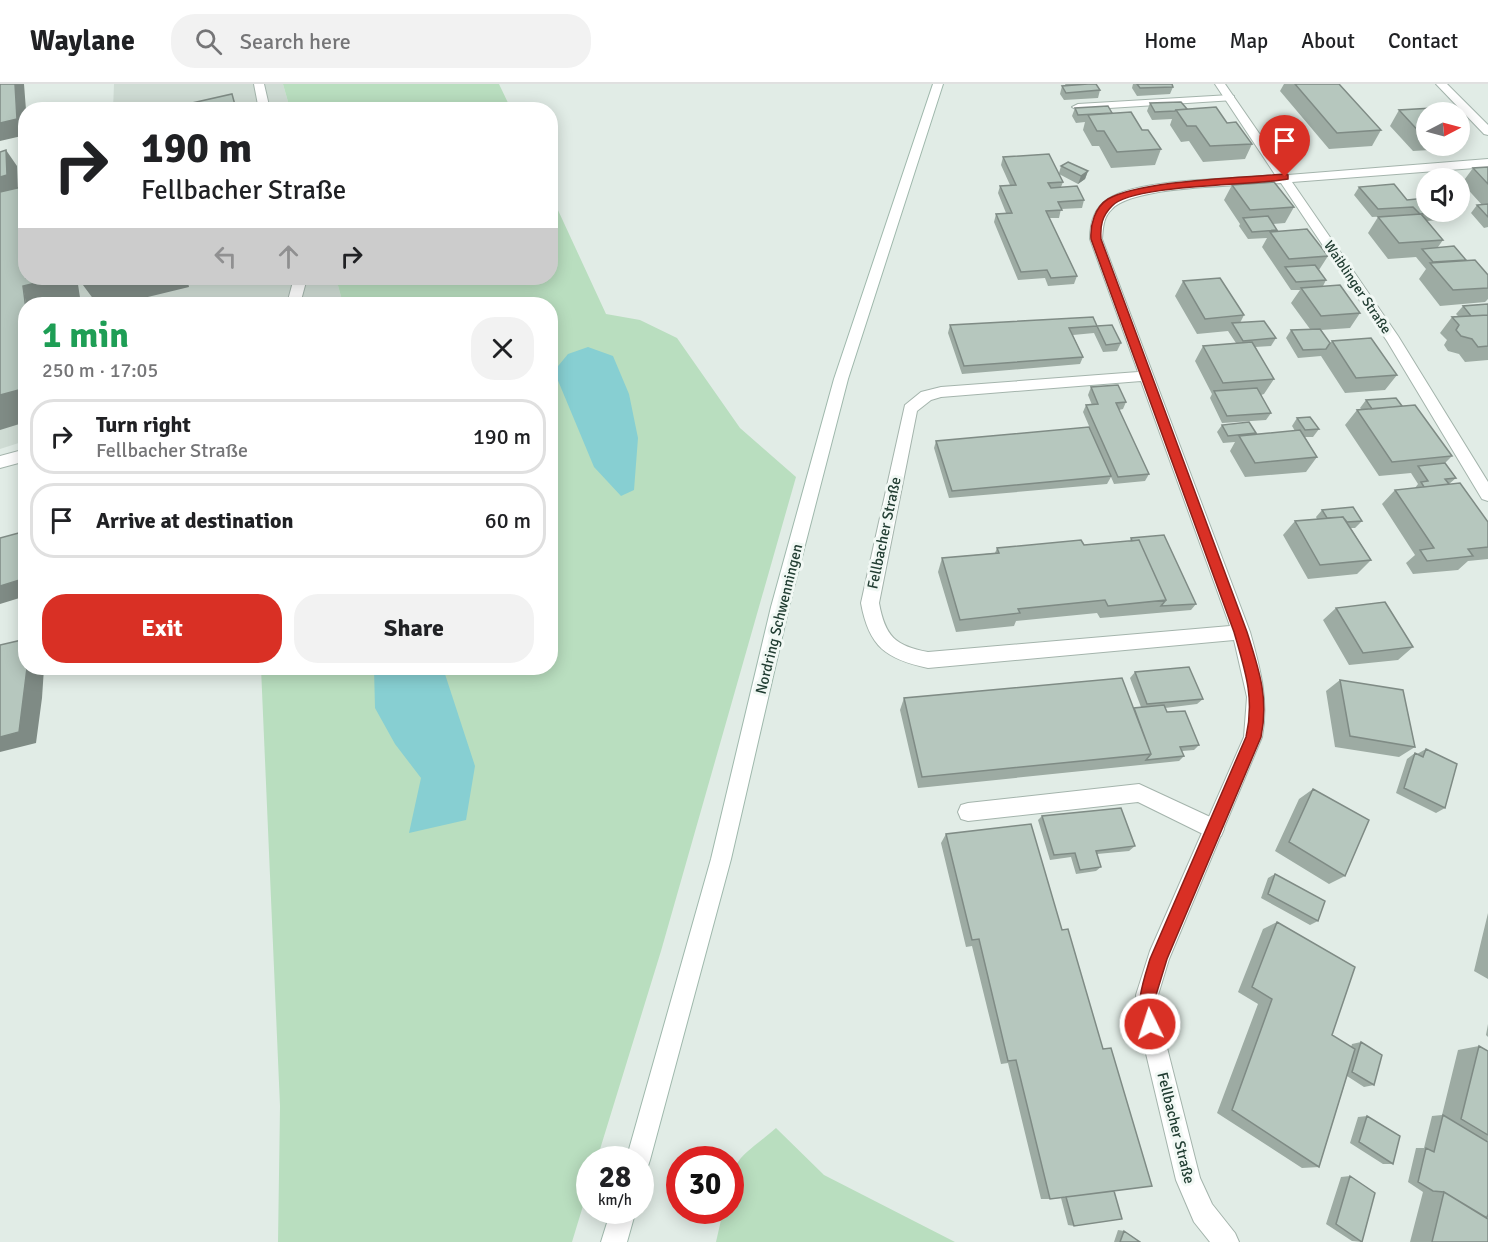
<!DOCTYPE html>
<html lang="en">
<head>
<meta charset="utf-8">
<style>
	:root { --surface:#fff; --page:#f2f2f2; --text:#202124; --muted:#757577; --line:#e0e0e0; --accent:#d93025 }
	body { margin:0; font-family:Signika,sans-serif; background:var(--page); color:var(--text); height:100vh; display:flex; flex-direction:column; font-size:22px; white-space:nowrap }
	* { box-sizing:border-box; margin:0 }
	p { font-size:20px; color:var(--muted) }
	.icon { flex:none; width:33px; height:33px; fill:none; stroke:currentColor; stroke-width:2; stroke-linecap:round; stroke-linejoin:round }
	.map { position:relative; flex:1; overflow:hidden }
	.details { position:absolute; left:18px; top:213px; width:540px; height:378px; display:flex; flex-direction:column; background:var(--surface); border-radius:24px; box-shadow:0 3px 15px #0003 }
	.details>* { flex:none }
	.top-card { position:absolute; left:18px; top:18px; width:540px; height:183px; border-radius:24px; box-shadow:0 3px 15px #0003; background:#fff; color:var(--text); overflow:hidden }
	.needle { width:39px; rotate:84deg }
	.tools { position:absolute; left:1416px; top:18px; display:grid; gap:12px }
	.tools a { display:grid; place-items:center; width:54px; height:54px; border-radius:50%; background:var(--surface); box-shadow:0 3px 15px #0003; font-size:30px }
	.speed { position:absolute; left:576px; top:1062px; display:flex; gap:12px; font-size:30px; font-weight:700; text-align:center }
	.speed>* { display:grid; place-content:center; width:78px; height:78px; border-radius:50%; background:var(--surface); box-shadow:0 3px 15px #0003; line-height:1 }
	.speed small { font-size:15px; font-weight:400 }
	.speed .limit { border:9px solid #d22; background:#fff; color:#111 }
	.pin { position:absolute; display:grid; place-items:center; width:51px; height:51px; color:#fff; margin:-62px -26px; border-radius:50% 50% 50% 0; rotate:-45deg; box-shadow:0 0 6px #0007 }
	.pin .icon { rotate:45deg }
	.me { position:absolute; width:66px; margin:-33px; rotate:356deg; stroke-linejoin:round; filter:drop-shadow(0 0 4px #0008) }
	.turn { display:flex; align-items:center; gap:21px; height:126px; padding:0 24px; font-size:27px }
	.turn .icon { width:78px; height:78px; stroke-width:2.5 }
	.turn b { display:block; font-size:42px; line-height:51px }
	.lanes { display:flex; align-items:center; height:57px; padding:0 24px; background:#0003; justify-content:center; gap:30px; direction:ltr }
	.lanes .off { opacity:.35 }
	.round { display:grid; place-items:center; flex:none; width:63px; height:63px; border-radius:24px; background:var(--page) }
	.overview { display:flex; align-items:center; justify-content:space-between; height:102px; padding:0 24px }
	h1 { font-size:36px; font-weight:800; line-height:45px; color:#1e9e55 }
	.button { display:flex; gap:12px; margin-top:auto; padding:12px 24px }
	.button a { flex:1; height:69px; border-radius:24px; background:var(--accent); color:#fff; font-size:24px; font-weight:800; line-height:69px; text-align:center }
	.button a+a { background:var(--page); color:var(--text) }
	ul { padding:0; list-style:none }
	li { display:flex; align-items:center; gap:18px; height:75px; margin:0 12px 9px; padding:0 12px; border:3px solid var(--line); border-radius:24px }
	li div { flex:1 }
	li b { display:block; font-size:22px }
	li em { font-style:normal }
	header { display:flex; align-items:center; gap:36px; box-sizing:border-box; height:84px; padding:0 30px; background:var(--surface); border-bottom:2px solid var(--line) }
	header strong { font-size:28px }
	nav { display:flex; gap:33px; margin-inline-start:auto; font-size:21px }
	.search { width:420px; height:54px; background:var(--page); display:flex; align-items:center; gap:15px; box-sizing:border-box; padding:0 21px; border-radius:24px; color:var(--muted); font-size:22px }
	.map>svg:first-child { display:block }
</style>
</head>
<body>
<header>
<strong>Waylane</strong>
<div class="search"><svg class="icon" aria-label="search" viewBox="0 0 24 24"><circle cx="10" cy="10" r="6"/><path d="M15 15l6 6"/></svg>Search here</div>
<nav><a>Home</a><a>Map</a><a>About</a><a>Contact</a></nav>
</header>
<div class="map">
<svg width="1488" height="1158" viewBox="0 0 1488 1158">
	<rect width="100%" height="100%" fill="#e1ece6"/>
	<!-- built -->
	<path fill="#cfdcd4" d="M114,0H283L290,25L113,26Z
		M0,123L26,194H336L343,220H26L25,357L0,365Z"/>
	<!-- green -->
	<path fill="#b9debf" d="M283,0H499L511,25H290Z
		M551,111L606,230L640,236L677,254L740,344L796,393L661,867L597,1075L590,1076L589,1102L572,1158H278L280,1022L261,584H550V220H343L336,194H550Z
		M776,1044L824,1091L955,1158H716L723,1127L730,1126C730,1072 738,1077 776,1044Z"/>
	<!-- water -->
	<path fill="#87cfd2" d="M588,263L613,272L629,310L638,354L634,406L621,412L594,383L554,287L568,270Z
		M374,584H443L475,682L466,736L409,749L421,694L395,660L375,624Z"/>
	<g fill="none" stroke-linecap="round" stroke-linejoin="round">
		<defs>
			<path id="lane" d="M254,0H264L270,26H259Z
				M1230,11L1234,12V16L1078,26L1072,23L1078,20Z
				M294,194H307L300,220H287Z
				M26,365V377L0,384V372Z
				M1139,700L1221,738L1224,745L1221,752L1214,755L1207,752L1138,718L968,737L961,735L958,728L961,721L968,719Z"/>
			<path id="street" d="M1215,0H1225L1288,91L1488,75V83L1292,98L1398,252L1488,398V417L1482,415L1387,257L1281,99C1245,102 1135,101 1112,125C1103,133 1103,144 1102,155L1250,548C1260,584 1269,616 1262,653L1169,875L1158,911L1161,940L1200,1094L1212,1120L1235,1149L1239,1158H1210L1194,1138L1176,1096L1139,940L1136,911L1150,867L1244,653L1247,613L1234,556L928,584C886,575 869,563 861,519L905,321L921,308L941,303L1138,288L1090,155C1090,139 1094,124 1108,115C1140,94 1236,95 1276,92ZM1141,297L1230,542L928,568C895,562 885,552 879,519L917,327L931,316L941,313Z
				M1436,0H1447L1488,41V51L1484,50Z"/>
			<path id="secondary" d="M933,0H943L848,295L789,523L731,775L650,1076L647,1085L640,1087V1076H626L711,775L771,523L834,295Z
				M611,1126H636L627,1158H601Z"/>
		</defs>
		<!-- lane casing -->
		<use href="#lane" stroke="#a4b4ac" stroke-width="2"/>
		<!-- street casing -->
		<use href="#street" stroke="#a4b4ac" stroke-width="2"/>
		<!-- secondary casing -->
		<use href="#secondary" stroke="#9fb8ac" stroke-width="2"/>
		<!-- lane -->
		<use href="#lane" fill="#fff" fill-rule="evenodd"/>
		<!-- street -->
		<use href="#street" fill="#fff" fill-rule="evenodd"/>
		<!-- secondary -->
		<use href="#secondary" fill="#fff" fill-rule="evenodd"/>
	</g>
	<!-- wall -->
	<path fill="#9daba3" d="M1065,0H1099H1096L1100,6L1098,14L1064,16L1060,10L1062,2H1066Z
		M1133,0H1172L1173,3L1170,10L1137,12L1132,4Z
		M1284,0H1295L1381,46L1372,62L1329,65L1280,7Z
		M1150,19L1187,25L1227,39L1252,60L1245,75L1203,78L1189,57L1181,58L1170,41L1172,35L1152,36L1147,27Z
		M1075,24L1112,29L1142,46L1161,65L1155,81L1111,84L1099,62H1092L1083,46L1085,38L1076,39L1072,32Z
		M1399,26L1426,28V62H1449L1447,65L1413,67L1390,42Z
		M1003,73L1059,89L1061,82L1088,87L1085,95L1078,100L1059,90L1063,98L1061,103L1084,116L1082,124L1061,125L1059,134H1049L1077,192L1074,200L1048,202L1045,194L1018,196L994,138L996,130L1006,129L998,109L1000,102L1010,101L1001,81Z
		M1488,83V143L1484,144L1471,129L1477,121H1482L1462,99L1473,84Z
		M1232,101L1294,123L1285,139L1273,140L1277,146L1276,148L1328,172L1319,186L1326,196L1323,202L1360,229L1350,244L1321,246L1330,259L1332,257L1397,291L1385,306L1345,309L1321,272L1298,274L1286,254L1291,246L1310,245L1291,219L1300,206H1291L1262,163L1267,154L1248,155L1239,142L1240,140L1224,116Z
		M1359,103L1407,116L1446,128L1440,136L1427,137L1443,156L1438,163L1466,176L1488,191V215L1485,218L1440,222L1419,195L1426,185L1416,173L1388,175L1368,149L1378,133L1408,131L1372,133L1354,111Z
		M1183,197L1244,231L1240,239L1276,254L1271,262L1255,263L1274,295L1264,310L1261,311L1271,329L1266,336L1222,339L1210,314L1212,310L1195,277L1203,262L1236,259L1228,247L1197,250L1175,212Z
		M1488,220V276L1465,278L1459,270L1448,267L1444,261L1447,256L1440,249L1452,233H1459L1456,230L1463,222Z
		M950,241L1097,242L1121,259L1117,267L1103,268L1094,249L1073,251L1083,273L1080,280L962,290L948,249Z
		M1091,303L1126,318L1123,325L1119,326L1149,390L1145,397L1114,400L1111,393L1107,400L949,414L934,364L936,357L1098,363L1083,328L1086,321H1092L1088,311Z
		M1366,316L1402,322L1452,372L1445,379L1456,394L1449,400L1488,438V475L1468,477L1458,486L1413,490L1406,479L1415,471L1382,420L1395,406L1415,404L1418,400L1411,389L1379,392L1345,341L1357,326L1361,325L1360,324Z
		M1297,334L1319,345L1313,353H1305L1317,373L1306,388L1245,393L1230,367L1235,358L1223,359L1217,348L1222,341L1256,349L1255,351L1295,347L1292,342Z
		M1322,426L1362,437L1355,444H1351L1371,476L1357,490L1308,495L1283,451L1295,437L1317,435L1316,433Z
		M1131,454L1196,520L1191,526L1100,534L1097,529L1016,537L1014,542L956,548L938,488L942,474L995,469L997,464L1084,461L1130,457Z
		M1336,524L1413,563L1398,576L1349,581L1323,536Z
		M1135,588L1203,615L1197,620L1165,624L1167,628L1199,661L1194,666L1182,667L1184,672L1179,677L918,704L900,626L904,614L1134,624L1141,623L1130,594Z
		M1340,596L1415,663L1399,673L1335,663L1326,607Z
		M1426,665L1445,724L1436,729L1396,709L1407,675L1415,669L1417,670Z
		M1313,705L1345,792L1329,800L1275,767L1299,715Z
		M1042,732L1135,762L1129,767L1097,770L1101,783L1096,787L1076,790L1071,773L1050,776L1038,736Z
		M946,750L1114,1107L1074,1142L1068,1141L1061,1114L1050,1115H1041L1008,979L1001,980L972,862L966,863L941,759Z
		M1275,790L1318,837L1310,841L1261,814L1268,794Z
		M1488,829V895L1474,887Z
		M1277,838L1332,951L1351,963L1352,960L1361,958L1374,1001L1364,1003L1347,992L1319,1083L1302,1084L1217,1029L1258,920L1238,908L1263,845Z
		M1488,940V953L1486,951Z
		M1479,962L1488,967V1130L1487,1134L1488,1158H1410L1423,1108L1408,1098L1416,1064H1424L1432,1032L1442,1031L1458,966Z
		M1367,1032L1393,1080H1383L1350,1059L1358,1033Z
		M1350,1092L1362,1158L1352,1157L1326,1140L1341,1093Z
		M1118,1146L1124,1147L1140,1158H1114Z"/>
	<!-- shaded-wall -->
	<path fill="#7f8b85" d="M15,0H24L26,26V51L0,57V39Z
		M6,66L17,82L18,107L0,111V93Z
		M1088,87L1085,95L1078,100L1081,92Z
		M56,194H77L81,220H26L23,202Z
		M94,194H187L189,203L119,220H97L80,197Z
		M26,304V338L0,346V311Z
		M26,494V512L0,520V502Z
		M27,584H44L42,614L36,659L0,668V653Z"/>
	<!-- building -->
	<path fill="#b6c7be" stroke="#7f8b85" stroke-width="1.5" d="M0,0H15L17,35L0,39Z
		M1088,0H1096L1100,6L1066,9L1062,2Z
		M1137,0H1172L1173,3L1140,4Z
		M1295,0H1339L1381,46L1337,49Z
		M232,10L235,21L216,26H175L174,23Z
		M1181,18L1187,25L1176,26L1175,27L1155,28L1150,19Z
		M238,21L240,26H218Z
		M1108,22L1112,29L1078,31L1075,24Z
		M1216,23L1227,39L1236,38L1252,60L1210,62L1196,42H1187L1176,26Z
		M1433,24L1437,28H1426V52H1423L1399,26Z
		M1131,28L1142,46H1148L1161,65L1117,68L1104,47H1097L1088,31Z
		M6,66L7,91L0,93V68Z
		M1049,70L1063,98L1048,99L1051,104L1077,102L1084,116L1058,118L1062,126L1046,127L1077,192L1051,194L1047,186L1021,188L996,130L1012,129L1000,102L1016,101L1003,73Z
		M1068,78L1088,87L1081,92L1061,82Z
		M1488,83V100L1473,84Z
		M1274,98L1294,123L1250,126L1232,101Z
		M1394,100L1407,116L1426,114V128H1446L1420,130L1413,123L1378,125L1359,103Z
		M26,102V194H56L23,202L26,225V304L0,311V108Z
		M1488,120V133L1477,121Z
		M1421,130L1443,156L1399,159L1378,133Z
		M1268,132L1277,146L1252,148L1243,134Z
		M1307,145L1328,172L1289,175L1270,148Z
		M1454,162L1466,176L1433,178L1422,165Z
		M1475,176L1488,191V204L1453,206L1430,179Z
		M1315,181L1326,196L1296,198L1285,183Z
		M79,194H94L80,197Z
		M1220,194L1244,231L1205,235L1183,197Z
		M1340,201L1360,229L1321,232L1301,204Z
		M1488,220V231L1471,232L1463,222Z
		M1488,231V262L1478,263L1472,255L1461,252L1456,246L1459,241L1452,233Z
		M1093,233L1097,242L1112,241L1121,259L1106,261L1097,242L1069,244L1083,273L964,282L950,241Z
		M1264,237L1276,254L1243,257L1232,239Z
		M1320,245L1330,259L1326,265L1303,266L1291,246Z
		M1371,254L1397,291L1356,294L1332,257Z
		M1252,258L1274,295L1223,299L1203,262Z
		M1118,301L1126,318L1116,319L1149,390L1118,393L1086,321L1098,320L1091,303Z
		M1257,304L1271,329L1227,332L1214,307Z
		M1396,314L1402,322L1372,325L1366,316Z
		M1415,321L1452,372L1392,378L1357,326Z
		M1310,333L1319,345L1305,346L1297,334Z
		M1249,338L1256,349L1228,352L1222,341Z
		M1089,343L1111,392L952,407L936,357Z
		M1300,346L1317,373L1255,379L1239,352Z
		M1445,379L1456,394L1445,395L1449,400L1424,403L1421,398L1428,397L1418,382Z
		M1460,399L1488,438V463L1468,465L1473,472L1427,477L1420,466L1434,464L1395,406Z
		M1353,423L1362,437L1347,438L1343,433L1327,434L1322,426Z
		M1343,433L1371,476L1320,481L1295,437Z
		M26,447V494L0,502V454Z
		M1164,451L1196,520L1161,522L1166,516L1139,456L1132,457L1131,454Z
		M1081,456L1084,461L1139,456L1166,516L1108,522L1105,516L1018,525L1020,529L960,536L942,474L999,469L997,464Z
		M1385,518L1413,563L1363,569L1336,524Z
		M26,555V584H27L19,648L0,653V561Z
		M1189,583L1203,615L1147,620L1135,588Z
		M1122,594L1151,670L922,693L904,614Z
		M1340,596L1403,606L1415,663L1350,652Z
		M1164,621L1167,628L1185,627L1199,661L1180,663L1184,672L1146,676L1151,670L1134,624Z
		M1426,665L1457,680L1445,724L1404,704L1415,669L1423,673Z
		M1313,705L1369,736L1345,792L1289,758Z
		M1121,724L1135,762L1096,767L1101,783L1080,786L1075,769L1054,771L1042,732Z
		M1031,740L1062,846L1068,845L1103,965L1111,964L1152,1102L1050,1115L1016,976L1008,977L979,855L972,856L946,750Z
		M1275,790L1325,817L1318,837L1268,810Z
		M1277,838L1355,883L1332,951L1355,965L1319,1083L1232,1026L1272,915L1252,903Z
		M1361,958L1382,971L1374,1001L1352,988Z
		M1479,962L1488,967V1051L1461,1035Z
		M1443,1031L1488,1058V1130L1487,1134L1444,1108L1433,1107L1418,1098L1426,1064L1434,1068Z
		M1367,1032L1400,1052L1393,1080L1359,1058Z
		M1350,1092L1375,1109L1362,1158L1336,1140Z
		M1114,1107L1122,1135L1074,1142L1066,1113Z
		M1444,1108L1488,1135V1158H1432Z
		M1124,1147L1140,1158H1120Z"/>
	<!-- route -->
	<path fill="#d93025" stroke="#8d1f18" stroke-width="1.5" d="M1285,90L1288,91V95C1253,102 1132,100 1112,122C1102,132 1100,142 1101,155L1247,548C1259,586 1269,614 1261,653L1167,875L1156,911L1159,940L1156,946L1150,948L1144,946C1134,922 1143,898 1150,875L1246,653C1255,614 1245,586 1234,548L1091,155C1090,141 1095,123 1108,115C1142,96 1242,94 1285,90Z"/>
	<g text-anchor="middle" stroke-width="6" stroke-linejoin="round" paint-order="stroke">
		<!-- far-street labels -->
		<g font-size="14" fill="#213d32" stroke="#f1f8f4">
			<text transform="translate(1358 203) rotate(56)" y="5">Waiblinger Straße</text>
		</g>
		<!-- street labels -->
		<g font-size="15" fill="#213d32" stroke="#f1f8f4">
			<text transform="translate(884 449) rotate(-78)" y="5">Fellbacher Straße</text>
			<text transform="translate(779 535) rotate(-76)" y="5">Nordring Schwenningen</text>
			<text transform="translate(1176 1044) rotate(76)" y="5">Fellbacher Straße</text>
		</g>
	</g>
</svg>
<div class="tools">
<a><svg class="needle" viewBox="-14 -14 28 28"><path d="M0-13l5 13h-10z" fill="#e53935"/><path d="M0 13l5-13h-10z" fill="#757577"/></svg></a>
<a><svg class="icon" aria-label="sound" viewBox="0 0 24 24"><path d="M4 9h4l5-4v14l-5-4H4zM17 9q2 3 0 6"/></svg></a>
</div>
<div class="speed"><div>28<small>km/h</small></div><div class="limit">30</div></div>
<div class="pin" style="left:1285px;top:93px;background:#d93025"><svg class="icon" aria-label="arrive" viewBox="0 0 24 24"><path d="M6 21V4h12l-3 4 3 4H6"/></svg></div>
<svg class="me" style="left:1150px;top:940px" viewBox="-20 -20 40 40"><circle r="17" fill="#d93025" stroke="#fff" stroke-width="3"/><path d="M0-11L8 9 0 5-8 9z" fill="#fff"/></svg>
<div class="top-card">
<div class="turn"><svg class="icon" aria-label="right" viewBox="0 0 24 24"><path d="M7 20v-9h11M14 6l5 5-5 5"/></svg><div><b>190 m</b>Fellbacher Straße</div></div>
<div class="lanes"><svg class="icon off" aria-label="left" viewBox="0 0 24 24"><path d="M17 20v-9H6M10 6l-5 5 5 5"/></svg><svg class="icon off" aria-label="ahead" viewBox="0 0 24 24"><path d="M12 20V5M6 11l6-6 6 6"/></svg><svg class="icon" aria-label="right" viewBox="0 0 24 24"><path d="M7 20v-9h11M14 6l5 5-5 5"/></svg></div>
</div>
<section class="details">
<div class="overview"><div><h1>1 min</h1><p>250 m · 17:05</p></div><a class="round"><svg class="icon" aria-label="close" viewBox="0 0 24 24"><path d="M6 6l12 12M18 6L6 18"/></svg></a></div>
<ul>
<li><svg class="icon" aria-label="right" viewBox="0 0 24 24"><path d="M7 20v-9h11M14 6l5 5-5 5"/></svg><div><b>Turn right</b><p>Fellbacher Straße</p></div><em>190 m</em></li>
<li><svg class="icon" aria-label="arrive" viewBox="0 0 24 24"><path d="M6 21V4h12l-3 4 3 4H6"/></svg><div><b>Arrive at destination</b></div><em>60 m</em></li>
</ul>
<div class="button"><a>Exit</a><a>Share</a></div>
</section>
</div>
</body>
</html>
